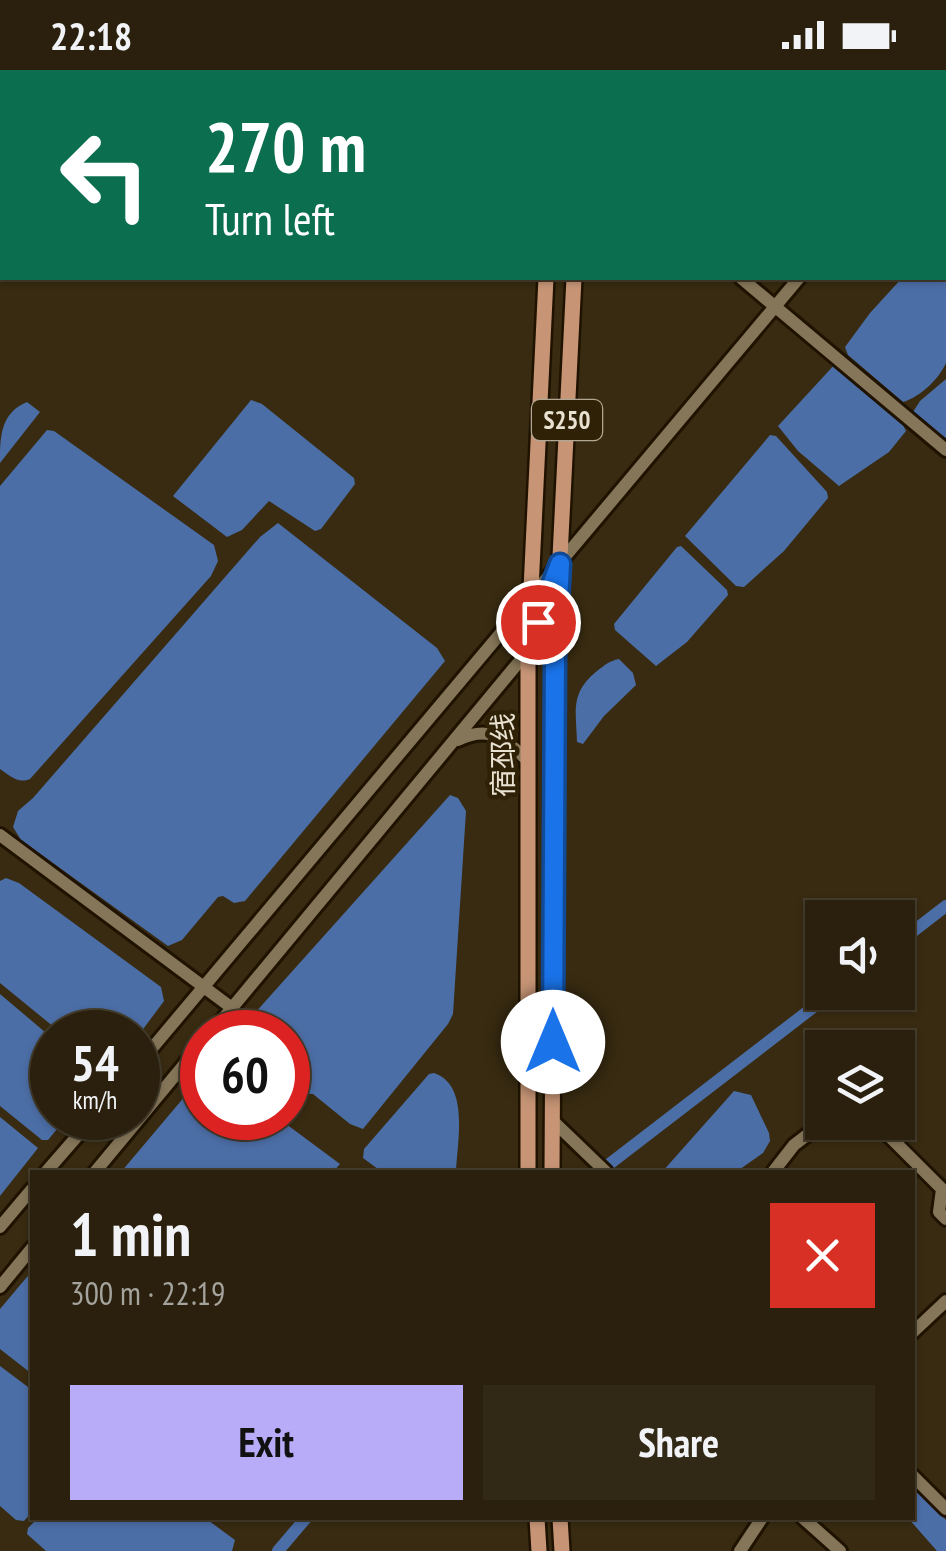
<!DOCTYPE html>
<html lang="en">
<head>
<meta charset="utf-8">
<style>
	:root { --surface:#2a200d; --page:#322816; --text:#f1f3f6; --muted:#a5a39d; --line:#463e2e; --accent:#b8abf7 }
	body { margin:0; font-family:"PT Sans Narrow","Noto Sans SC",sans-serif; background:var(--page); color:var(--text); height:100vh; display:flex; flex-direction:column; font-size:38px; white-space:nowrap }
	* { box-sizing:border-box; margin:0 }
	p { font-size:32px; color:var(--muted) }
	.icon { flex:none; width:55px; height:55px; fill:none; stroke:currentColor; stroke-width:2; stroke-linecap:round; stroke-linejoin:round }
	.map { position:relative; flex:1; overflow:hidden }
	.panel { position:absolute; left:30px; top:1100px; width:885px; height:350px; display:flex; flex-direction:column; background:var(--surface); border-radius:0px; box-shadow:0 2px 8px #0004,0 0 0 2px var(--line) }
	.panel>* { flex:none }
	.hud { position:absolute; left:0px; top:0px; width:948px; height:210px; box-shadow:0 2px 8px #0004,0 0 0 2px var(--line); background:#0b6e4f; color:#fff; overflow:hidden }
	.fabs { position:absolute; left:805px; top:830px; display:grid; gap:20px }
	.fabs a { display:grid; place-items:center; width:110px; height:110px; border-radius:0px; background:var(--surface); box-shadow:0 2px 8px #0004,0 0 0 2px var(--line); font-size:50px }
	.speed { position:absolute; left:30px; top:940px; display:flex; gap:20px; font-size:50px; font-weight:700; text-align:center }
	.speed>* { display:grid; place-content:center; width:130px; height:130px; border-radius:50%; background:var(--surface); box-shadow:0 2px 8px #0004,0 0 0 2px var(--line); line-height:1 }
	.speed small { font-size:25px; font-weight:400 }
	.speed .limit { border:15px solid #d22; background:#fff; color:#111 }
	.pin { position:absolute; display:grid; place-items:center; width:85px; height:85px; color:#fff; margin:-42px; border:5px solid #fff; border-radius:50%; box-shadow:0 2px 10px #0007 }
	.me { position:absolute; width:110px; margin:-55px; rotate:0deg; stroke-linejoin:round; filter:drop-shadow(0 0 8px #0008) }
	.turn { display:flex; align-items:center; gap:35px; height:210px; padding:0 40px; font-size:45px }
	.turn .icon { width:130px; height:130px; stroke-width:2.5 }
	.turn b { display:block; font-size:70px; line-height:85px }
	.round { display:grid; place-items:center; flex:none; width:105px; height:105px; border-radius:0px; background:var(--page) }
	.overview { display:flex; align-items:center; justify-content:space-between; height:170px; padding:0 40px }
	h1 { font-size:60px; font-weight:800; line-height:75px }
	.button { display:flex; gap:20px; margin-top:auto; padding:20px 40px }
	.button a { flex:1; height:115px; border-radius:0px; background:var(--accent); color:#111; font-size:40px; font-weight:800; line-height:115px; text-align:center }
	.button a+a { background:var(--page); color:var(--text) }
	.status { display:flex; justify-content:space-between; align-items:center; height:70px; padding:0 50px; background:var(--surface); direction:ltr }
	.status svg { height:28px; fill:currentColor }
	.map>svg:first-child { display:block }
</style>
</head>
<body>
<div class="status"><b>22:18</b><svg viewBox="0 0 49 12"><path d="M0 12V9h3v3zM5 12V6h3v6zM10 12V3h3v9zM15 12V0h3v12zM26 1h20v11H26zM47 4h2v5h-2z"/></svg></div>
<div class="map">
<svg width="946" height="1481" viewBox="0 0 946 1481">
	<rect width="100%" height="100%" fill="#382b11"/>
	<!-- water -->
	<path fill="#4c6ea6" d="M946,157V293C939,309 920,327 903,332L848,285L845,277L870,243L902,208H945Z
		M836,293L902,353L906,361L889,382L839,416L798,381L778,356Z
		M946,309V368L934,363L913,342L920,331Z
		M251,330L262,334L354,408L355,414L321,459L315,461L269,431L242,460L227,467L173,426Z
		M27,332L40,342L0,393C0,368 0,343 27,332Z
		M47,360L54,361L214,475L218,491L211,506L30,709C18,714 10,706 0,699V416Z
		M770,365L776,366L827,422L828,428L784,481L744,517L736,516L685,466Z
		M278,453L437,578L445,591L245,831L234,833L223,826L218,827L182,870L168,876L21,770L13,757L18,741L33,728L260,467Z
		M681,476L727,520L728,525L687,572L656,596L615,560L614,554L677,477Z
		M619,589L633,603L636,615L604,646L583,674L577,672C576,640 570,623 597,601C605,595 609,591 619,589Z
		M450,725L458,728L466,741L453,944L448,954L363,1059L350,1054L313,1024L288,1023V962H238Z
		M6,808L19,813L161,917L164,931L138,966V962H60L0,913V811Z
		M0,924L52,968V1048H66L48,1070H42L0,1036Z
		M434,1003C470,1015 457,1072 456,1102H382L363,1088L364,1079L429,1004Z
		M202,1006V1048H278L340,1094L333,1102H121Z
		M734,1021L751,1025L769,1063L770,1071L763,1083L736,1102H662Z
		M0,1047L38,1078L0,1126Z
		M32,1201V1304L0,1279V1239Z
		M0,1296L32,1320V1442L24,1451L16,1450L0,1436Z
		M913,1421L922,1425L946,1450V1481H937L908,1448H912Z
		M38,1448H205L235,1470L232,1481H46L27,1464L28,1458Z"/>
	<g fill="none" stroke-linecap="round" stroke-linejoin="round">
		<!-- canal -->
		<path stroke="#4c6ea6" stroke-width="12" d="M898,873L946,836
			M599,1102L833,922
			M278,1481L306,1448"/>
		<defs>
			<path id="minor" d="M945,40L946,39
				M741,208L946,380
				M458,670C490,654 505,669 528,691
				M0,765L232,938
				M212,962L528,581L556,504
				M138,995L799,208
				M552,1050L606,1102
				M875,1052L942,1119L939,1142L946,1149
				M46,1102L93,1048
				M95,1102L202,973
				M773,1102L794,1075L824,1052
				M0,1157L32,1119
				M0,1217L32,1178
				M912,1263L946,1231
				M912,1405L946,1439
				M803,1448L840,1481
				M740,1481L762,1448"/>
			<path id="major" d="M556,2V0
				M584,2V0
				M528,1102V581L546,208
				M552,1102L555,586L574,208
				M537,1448L539,1481
				M560,1448L562,1481"/>
		</defs>
		<!-- minor casing -->
		<use href="#minor" stroke="#1f1300" stroke-width="18"/>
		<!-- major casing -->
		<use href="#major" stroke="#1f1300" stroke-width="20"/>
		<!-- minor -->
		<use href="#minor" stroke="#857659" stroke-width="12"/>
		<!-- major -->
		<use href="#major" stroke="#c79576" stroke-width="15"/>
	</g>
	<g fill="none" stroke-linecap="round" stroke-linejoin="round">
		<defs>
			<path id="route" d="M538,552L560,494L555,586L553,972"/>
		</defs>
		<!-- route casing -->
		<use href="#route" stroke="#114b97" stroke-width="25"/>
		<!-- route -->
		<use href="#route" stroke="#1a73e8" stroke-width="18"/>
	</g>
	<g text-anchor="middle" stroke-width="9" stroke-linejoin="round" paint-order="stroke">
		<!-- shield labels -->
		<rect fill="#2e2106" stroke="#b1a794" stroke-width="2.5" x="532" y="330" width="70" height="40" rx="8"/>
		<g font-size="25" font-weight="bold" fill="#e9e1d1">
			<text x="567" y="359">S250</text>
		</g>
		<!-- street labels -->
		<g font-size="28" fill="#e9e1d1" stroke="#2e2106">
			<text transform="translate(503 685) rotate(-90)" y="10">宿邳线</text>
		</g>
	</g>
</svg>
<div class="fabs">
<a><svg class="icon" aria-label="sound" viewBox="0 0 24 24"><path d="M4 9h4l5-4v14l-5-4H4zM17 9q2 3 0 6"/></svg></a>
<a><svg class="icon" aria-label="layers" viewBox="0 0 24 24"><path d="M12 4l9 5-9 5-9-5zM3 14l9 5 9-5"/></svg></a>
</div>
<div class="speed"><div>54<small>km/h</small></div><div class="limit">60</div></div>
<div class="pin" style="left:538px;top:552px;background:#d93025"><svg class="icon" aria-label="arrive" viewBox="0 0 24 24"><path d="M6 21V4h12l-3 4 3 4H6"/></svg></div>
<svg class="me" style="left:553px;top:972px" viewBox="-20 -20 40 40"><circle r="19" fill="#fff"/><path d="M0-13L10 11 0 6-10 11z" fill="#1a73e8"/></svg>
<div class="hud">
<div class="turn"><svg class="icon" aria-label="left" viewBox="0 0 24 24"><path d="M17 20v-9H6M10 6l-5 5 5 5"/></svg><div><b>270 m</b>Turn left</div></div>
</div>
<section class="panel">
<div class="overview"><div><h1>1 min</h1><p>300 m · 22:19</p></div><a class="round" style="background:#d93025;color:#fff"><svg class="icon" aria-label="close" viewBox="0 0 24 24"><path d="M6 6l12 12M18 6L6 18"/></svg></a></div>
<div class="button"><a>Exit</a><a>Share</a></div>
</section>
</div>
</body>
</html>
